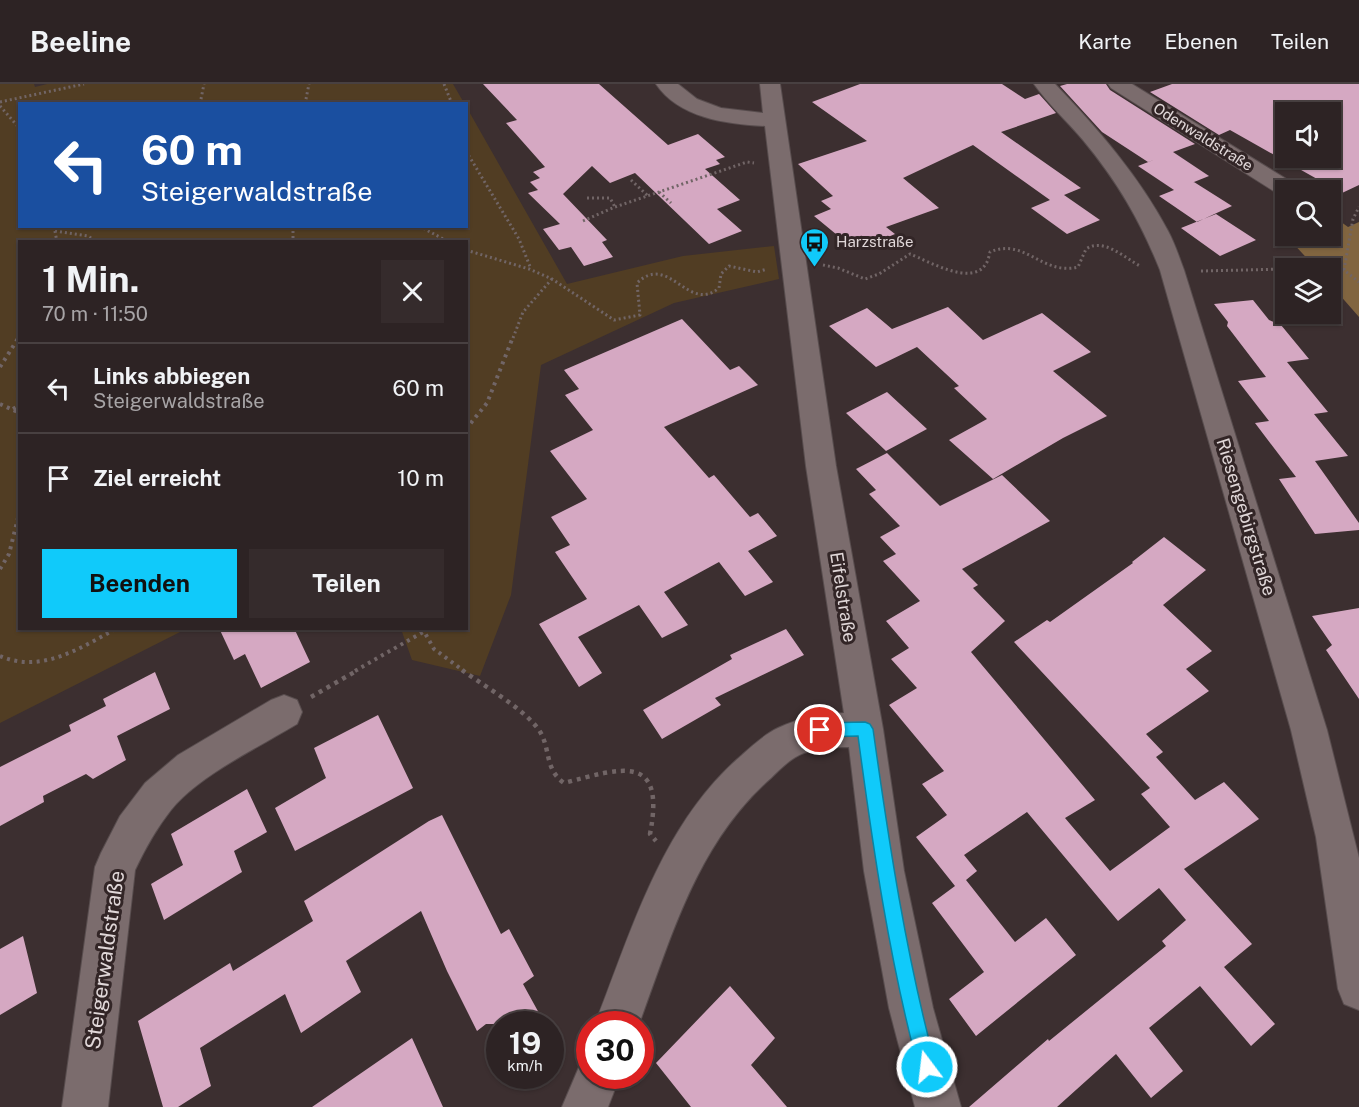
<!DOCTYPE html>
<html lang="de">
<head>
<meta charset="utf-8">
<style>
	:root { --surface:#2d2324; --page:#352b2c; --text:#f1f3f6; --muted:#a7a4a6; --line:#484041; --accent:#10cafa }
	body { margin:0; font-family:"Public Sans",sans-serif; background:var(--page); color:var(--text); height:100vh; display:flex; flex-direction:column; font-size:22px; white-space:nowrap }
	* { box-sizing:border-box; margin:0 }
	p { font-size:20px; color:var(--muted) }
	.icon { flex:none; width:33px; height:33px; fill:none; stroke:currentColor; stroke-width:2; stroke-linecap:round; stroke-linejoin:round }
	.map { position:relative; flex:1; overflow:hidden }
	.drawer { position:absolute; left:18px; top:156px; width:450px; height:390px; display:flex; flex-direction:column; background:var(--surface); border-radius:0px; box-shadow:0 2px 4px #0004,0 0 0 2px var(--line) }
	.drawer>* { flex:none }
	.top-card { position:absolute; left:18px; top:18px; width:450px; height:126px; border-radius:0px; box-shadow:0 2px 4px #0004,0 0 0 2px var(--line); background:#1a4fa0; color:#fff; overflow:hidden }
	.controls { position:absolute; left:1275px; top:18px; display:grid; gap:12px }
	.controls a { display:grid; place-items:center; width:66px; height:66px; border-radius:0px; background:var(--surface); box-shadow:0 2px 4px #0004,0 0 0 2px var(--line); font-size:30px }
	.speed { position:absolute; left:486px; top:927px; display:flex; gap:12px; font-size:30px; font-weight:700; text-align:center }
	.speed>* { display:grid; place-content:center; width:78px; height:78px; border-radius:50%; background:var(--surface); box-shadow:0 2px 4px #0004,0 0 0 2px var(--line); line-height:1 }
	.speed small { font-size:15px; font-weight:400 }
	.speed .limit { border:9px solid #d22; background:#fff; color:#111 }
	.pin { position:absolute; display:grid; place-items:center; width:51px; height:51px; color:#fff; margin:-26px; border:3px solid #fff; border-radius:50%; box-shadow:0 2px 6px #0007 }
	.me { position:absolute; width:66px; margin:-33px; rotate:345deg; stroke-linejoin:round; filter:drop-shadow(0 0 4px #0008) }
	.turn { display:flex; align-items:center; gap:21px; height:126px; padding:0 24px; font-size:27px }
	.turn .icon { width:78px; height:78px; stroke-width:2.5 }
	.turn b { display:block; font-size:42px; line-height:51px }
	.round { display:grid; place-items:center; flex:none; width:63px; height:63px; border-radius:0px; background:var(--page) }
	.overview { display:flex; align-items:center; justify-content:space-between; height:102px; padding:0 24px }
	h1 { font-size:36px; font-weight:700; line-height:45px }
	.button { display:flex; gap:12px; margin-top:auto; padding:12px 24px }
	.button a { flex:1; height:69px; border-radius:0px; background:var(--accent); color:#111; font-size:24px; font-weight:700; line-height:69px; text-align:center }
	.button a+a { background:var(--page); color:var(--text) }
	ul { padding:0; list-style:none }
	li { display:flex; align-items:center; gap:18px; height:90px; padding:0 24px; border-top:2px solid var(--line) }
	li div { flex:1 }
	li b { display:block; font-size:22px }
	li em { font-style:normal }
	header { display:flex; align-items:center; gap:36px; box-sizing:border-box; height:84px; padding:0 30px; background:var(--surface); border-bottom:2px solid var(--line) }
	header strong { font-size:28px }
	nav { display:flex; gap:33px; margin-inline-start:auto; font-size:21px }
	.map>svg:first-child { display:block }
</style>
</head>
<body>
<header>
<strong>Beeline</strong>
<nav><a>Karte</a><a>Ebenen</a><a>Teilen</a></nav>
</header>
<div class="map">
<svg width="1359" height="1023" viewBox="0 0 1359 1023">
	<rect width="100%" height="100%" fill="#3c2f30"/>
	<!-- green -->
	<path fill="#513d23" d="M0,0H34L35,3L47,0H453L464,19L20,20V142H466L467,24L567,200L683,172L774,162L779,195L674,219L541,281L511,511L480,592L412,576L401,545L466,544V158H20V544L186,545L0,639Z"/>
	<!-- forest -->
	<path fill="#816540" d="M1337,135L1348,143L1359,138V233L1331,201L1330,184H1316L1289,155L1297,152H1330L1331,138Z"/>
	<!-- building -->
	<path fill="#d5a8c2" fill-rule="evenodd" d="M483,0H599L668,61L698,50L725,73L716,76L720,80L705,85L740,116L717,125L742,147L709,160L635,89L610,99L592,82L563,110L607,156L602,158L613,173L584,182L571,163L559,166L543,145L560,140L528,109L538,106L530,98L540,94L533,88L545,83L506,39L517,36Z
		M860,0H1002L1025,15L1039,10L1056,29L1001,48L1081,104L1064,111L1100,136L1067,150L1031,124L1050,116L973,61L903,94L939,124L886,143L895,150L865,163L857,156L848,160L814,132L831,125L821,117L833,112L798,80L867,57L812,18Z
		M1067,0H1106L1110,6L1195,60L1173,68L1209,92L1174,106L1138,82L1156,75L1148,78L1102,48L1060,2Z
		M1172,0H1359V101L1342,109L1230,46L1219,51L1150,8ZM1286,28H1330V74H1286Z
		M1194,98L1232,122L1197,138L1159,112Z
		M1216,130L1256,156L1220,172L1181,144Z
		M1253,216L1269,236L1281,241L1309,275L1287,278L1328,328L1314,330L1348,372L1315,377L1359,439V446L1315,450L1279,395L1296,393L1255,339L1269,337L1238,297L1266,293L1227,242L1228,238L1214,220Z
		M948,223L983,256L1042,229L1091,268L1053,287L1107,332L1063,354L993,395L949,356L987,335L954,304L959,302L917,263L876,283L829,242L867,224L892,245Z
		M682,235L730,286L739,282L758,301L664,343L709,394L714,391L750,433L758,429L777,452L748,467L773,498L745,512L719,478L664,508L688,541L662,554L639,521L578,553L602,589L579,603L539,540L587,515L555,468L570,461L551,433L587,415L550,367L593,346L565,311L579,305L564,286Z
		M887,308L927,345L886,367L846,329Z
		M887,369L940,422L1002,391L1050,437L962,485L978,501L973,504L1005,537L971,568L1095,716L1065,734L1110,787L1170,743L1141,710L1150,704L1014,558L1047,536L1050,538L1133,479L1132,478L1164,453L1206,486L1163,521L1212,567L1186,585L1209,607L1146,650L1163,668L1156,673L1195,716L1224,698L1259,735L1184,785L1252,860L1224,883L1275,940L1251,962L1200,902L1149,944L1183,987L1151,1014L1116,970L1057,1023H969L1048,955L1049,957L1166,862L1162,857L1186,836L1159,804L1118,837L1027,728L964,771L977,787L966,796L1015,858L1046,834L1076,871L976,952L949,915L984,888L932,819L955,802L916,753L947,731L922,700L944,687L889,621L917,604L891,575L909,564L886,537L920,517L883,477L896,470L880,453L900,442L869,410L876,406L856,385Z
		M1359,524V615L1326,566L1332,561L1312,532Z
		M219,544H294L310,578L261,604L245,570L234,576Z
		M786,545L804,571L715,614L721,621L662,655L643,626L732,575L730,571Z
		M155,588L170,625L117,652L126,676L93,695L86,690L43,712L44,718L0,742V683L71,647L69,641L106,622L103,615Z
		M378,631L413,704L295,767L275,724L326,694L314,664Z
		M247,705L267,748L234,767L242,788L164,836L151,800L183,781L171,750Z
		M442,731L501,850L509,845L534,892L523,900L545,940H486L477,947L447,887L421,827L346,877L361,908L301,949L285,910L200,964L211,1002L178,1023H163L138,937L230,879L233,887L313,837L304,817L429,737Z
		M23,852L37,909L0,931V865Z
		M730,902L775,954L751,981L787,1023H691L656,979Z
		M412,954L443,1023H312Z"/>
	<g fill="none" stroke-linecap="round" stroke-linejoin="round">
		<defs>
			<path id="minor" d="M656,0H678L697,15L721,24L763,29L760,0H780L836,382L883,645L904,787L933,924L961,1023H915L889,924L864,787L849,663C834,663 818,664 804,669C792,673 780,685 771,694C697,759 672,851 639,940H595C632,846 662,739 742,671C753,661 765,650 778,644C799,634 822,630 844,629L806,382L765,42C726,40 679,34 656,0Z
				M1034,0H1055C1098,45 1139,92 1168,147C1175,160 1179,173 1184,186L1327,646L1359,774V926L1344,920L1338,905L1316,753L1291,646L1160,186C1140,136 1117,97 1083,56C1067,37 1048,20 1034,0Z
				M1108,0H1132L1296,101L1299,106H1286V112L1280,111L1111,4Z
				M284,611L297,616L302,628L297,640C259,663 198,692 171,726C156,745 145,765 135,786L108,1023H62L95,783L101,769L120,732L145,699L178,671L271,616Z
				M590,973V992H620L608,1023H562L582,976Z"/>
		</defs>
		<!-- minor casing -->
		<use href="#minor" stroke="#584d4e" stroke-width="2"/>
		<!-- path-far2 -->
		<path stroke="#716566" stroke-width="3" stroke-dasharray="2 3" stroke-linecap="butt" d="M444,0L452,20
			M0,18L84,0
			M200,20L204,0
			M305,20L309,0
			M0,22L20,45
			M466,67L519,155L531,185
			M631,96L648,112
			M659,108L671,119
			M587,114H610L615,123
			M583,137L615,123L747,78L754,79
			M54,142L57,158
			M293,142V158
			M419,142L449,158
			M55,147L88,152L97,158
			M466,166L529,185L552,195L614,236L640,231L637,199C669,168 688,230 719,204L721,190L729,182L757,188L767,185
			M823,181L838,184L865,195L879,190L910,170C928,177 971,202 985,181C988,178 989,172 990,168C1025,153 1042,192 1078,183L1086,165C1103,153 1125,174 1140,182
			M1312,184L1344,186L1359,198
			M1344,186L1353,135L1359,123
			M1201,187L1286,185
			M18,254L20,252
			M513,254L523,228L552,195"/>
		<!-- path-far1 -->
		<path stroke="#716566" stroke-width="4" stroke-dasharray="3 4.5" stroke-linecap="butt" d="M0,283L19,253
			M0,320L20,329
			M13,325L20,321
			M466,345L487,319L513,253
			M0,485L9,470L20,426
			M422,544L434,565L464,587
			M0,572C41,590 81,564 117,544
			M355,587L423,548"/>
		<!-- path -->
		<path stroke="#716566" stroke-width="4.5" stroke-dasharray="4 5" stroke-linecap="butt" d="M462,586C485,603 522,623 539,646C551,664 544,685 564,699C621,684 666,668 650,750L656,757
			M311,613L358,586"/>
		<!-- minor -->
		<use href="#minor" fill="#7b6c6d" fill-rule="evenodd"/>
	</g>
	<!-- route -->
	<path fill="#10cafa" stroke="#0a83a2" stroke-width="1.5" d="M865,638L870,640L873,645C889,759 906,872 936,983L934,990L927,993L920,990L918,983C889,874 873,764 858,652L820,653L815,651L813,646L815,641L820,639Z"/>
	<!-- icons -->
	<defs>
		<symbol id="bus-pin" viewBox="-11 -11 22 30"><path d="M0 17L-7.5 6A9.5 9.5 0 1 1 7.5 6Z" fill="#10cafa" stroke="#322526"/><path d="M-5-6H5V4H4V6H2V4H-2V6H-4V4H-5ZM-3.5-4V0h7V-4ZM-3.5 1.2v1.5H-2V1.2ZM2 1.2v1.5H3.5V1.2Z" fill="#111"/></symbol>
	</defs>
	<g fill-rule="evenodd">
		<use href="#bus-pin" x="798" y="142" width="33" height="45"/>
	</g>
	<g text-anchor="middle" stroke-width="6" stroke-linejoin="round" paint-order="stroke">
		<!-- far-street labels -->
		<g font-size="15" fill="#e0d7d8" stroke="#322526">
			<text transform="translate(1203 53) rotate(32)" y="5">Odenwaldstraße</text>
		</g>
		<!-- far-poi labels -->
		<g font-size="15" fill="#e0d7d8" stroke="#322526" text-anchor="start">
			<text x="836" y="163">Harzstraße</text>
		</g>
		<!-- street labels -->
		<g font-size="18" fill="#e0d7d8" stroke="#322526">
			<text transform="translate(1246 433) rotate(73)" y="6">Riesengebirgstraße</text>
			<text transform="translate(843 513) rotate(81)" y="6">Eifelstraße</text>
		</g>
		<!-- near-street labels -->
		<g font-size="21" fill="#e0d7d8" stroke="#322526">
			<text transform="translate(105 876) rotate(-82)" y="7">Steigerwaldstraße</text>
		</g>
	</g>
</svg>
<div class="controls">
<a><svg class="icon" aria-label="sound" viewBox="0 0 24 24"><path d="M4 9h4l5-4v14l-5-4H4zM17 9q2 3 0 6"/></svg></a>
<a><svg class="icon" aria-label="search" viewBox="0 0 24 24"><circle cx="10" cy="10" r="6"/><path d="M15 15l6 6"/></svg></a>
<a><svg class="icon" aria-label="layers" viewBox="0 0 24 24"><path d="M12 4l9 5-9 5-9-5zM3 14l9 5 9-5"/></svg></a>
</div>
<div class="speed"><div>19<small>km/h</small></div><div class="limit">30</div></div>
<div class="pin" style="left:820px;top:646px;background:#d93025"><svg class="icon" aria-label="arrive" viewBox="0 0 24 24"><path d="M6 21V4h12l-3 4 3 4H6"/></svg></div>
<svg class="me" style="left:927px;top:983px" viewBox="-20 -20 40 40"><circle r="17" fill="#10cafa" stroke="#fff" stroke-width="3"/><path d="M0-11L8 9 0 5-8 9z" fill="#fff"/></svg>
<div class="top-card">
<div class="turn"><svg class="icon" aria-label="left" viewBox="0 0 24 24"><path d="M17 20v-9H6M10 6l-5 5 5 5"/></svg><div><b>60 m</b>Steigerwaldstraße</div></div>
</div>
<section class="drawer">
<div class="overview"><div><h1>1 Min.</h1><p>70 m · 11:50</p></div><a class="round"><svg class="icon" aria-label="close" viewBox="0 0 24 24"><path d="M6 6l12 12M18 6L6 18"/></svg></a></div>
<ul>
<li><svg class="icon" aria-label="left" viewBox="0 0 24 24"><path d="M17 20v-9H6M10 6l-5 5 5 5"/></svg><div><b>Links abbiegen</b><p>Steigerwaldstraße</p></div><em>60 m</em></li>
<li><svg class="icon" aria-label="arrive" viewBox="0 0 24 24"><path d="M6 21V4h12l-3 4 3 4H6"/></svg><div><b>Ziel erreicht</b></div><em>10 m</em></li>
</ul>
<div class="button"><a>Beenden</a><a>Teilen</a></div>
</section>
</div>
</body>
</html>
